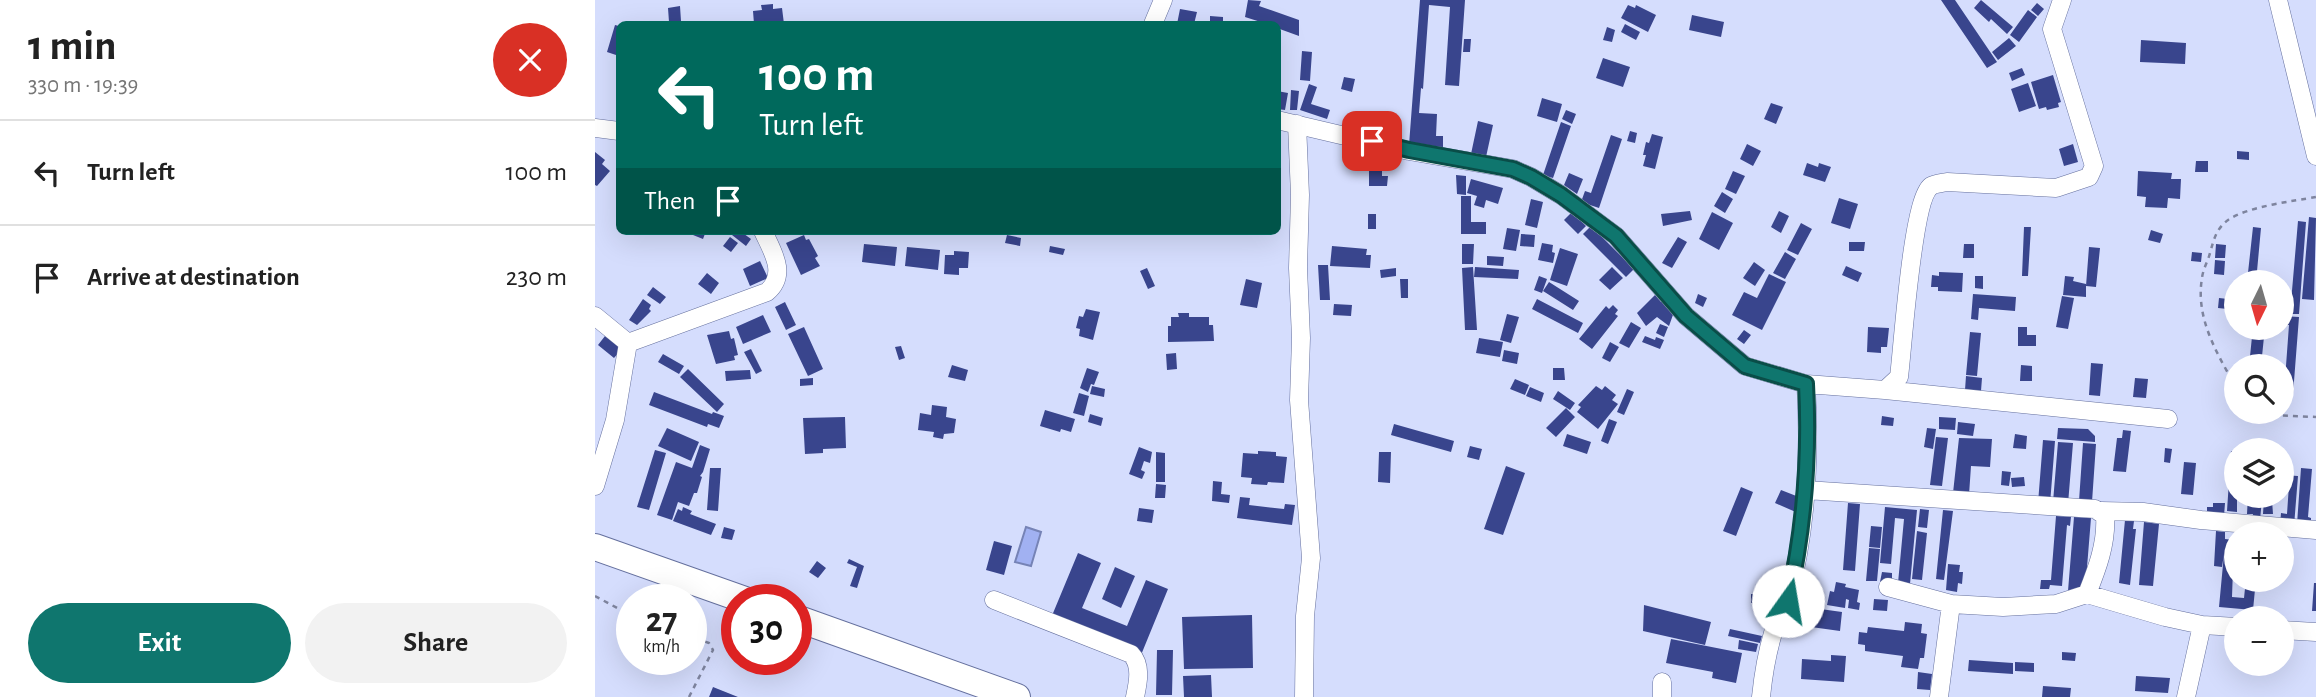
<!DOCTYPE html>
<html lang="en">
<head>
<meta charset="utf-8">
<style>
	:root { --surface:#fff; --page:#f2f2f2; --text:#222; --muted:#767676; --line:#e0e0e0; --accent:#0f766e }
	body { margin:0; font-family:"Alegreya Sans",sans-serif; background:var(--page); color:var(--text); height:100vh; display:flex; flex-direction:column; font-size:26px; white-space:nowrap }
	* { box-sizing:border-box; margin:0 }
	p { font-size:23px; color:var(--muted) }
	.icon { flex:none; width:38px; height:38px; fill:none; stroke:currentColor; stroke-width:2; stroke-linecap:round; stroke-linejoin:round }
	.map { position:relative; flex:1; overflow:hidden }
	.sheet { display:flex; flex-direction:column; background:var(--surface); width:595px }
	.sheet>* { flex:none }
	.hud { position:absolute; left:21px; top:21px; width:665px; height:214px; border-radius:10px; box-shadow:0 7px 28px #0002; background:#00695c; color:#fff; overflow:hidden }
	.needle { width:46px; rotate:185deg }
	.controls { position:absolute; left:1629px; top:270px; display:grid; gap:14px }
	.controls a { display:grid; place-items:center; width:70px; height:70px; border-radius:50%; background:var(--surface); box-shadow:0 7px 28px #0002; font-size:35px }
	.speed { position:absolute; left:21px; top:584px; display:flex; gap:14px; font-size:35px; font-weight:700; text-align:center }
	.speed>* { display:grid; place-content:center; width:91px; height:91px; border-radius:50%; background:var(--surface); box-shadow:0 7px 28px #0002; line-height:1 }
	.speed small { font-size:18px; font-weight:400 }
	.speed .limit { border:10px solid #d22; background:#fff; color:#111 }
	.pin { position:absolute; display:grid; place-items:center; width:60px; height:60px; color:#fff; margin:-30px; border-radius:14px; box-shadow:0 4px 10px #0006 }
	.me { position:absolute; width:77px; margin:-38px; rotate:13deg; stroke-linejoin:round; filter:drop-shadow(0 0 5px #0008) }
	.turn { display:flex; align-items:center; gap:24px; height:147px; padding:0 28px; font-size:32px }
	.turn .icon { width:91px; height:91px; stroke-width:2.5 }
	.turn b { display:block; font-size:49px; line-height:60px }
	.then { display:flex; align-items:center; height:66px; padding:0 28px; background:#0003; gap:14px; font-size:26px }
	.round { display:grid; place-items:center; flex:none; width:74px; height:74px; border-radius:37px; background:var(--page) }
	.headline { display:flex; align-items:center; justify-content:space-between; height:119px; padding:0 28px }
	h1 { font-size:42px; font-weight:700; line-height:52px }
	.button { display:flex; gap:14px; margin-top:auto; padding:14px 28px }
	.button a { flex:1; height:80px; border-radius:42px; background:var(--accent); color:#fff; font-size:28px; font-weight:700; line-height:80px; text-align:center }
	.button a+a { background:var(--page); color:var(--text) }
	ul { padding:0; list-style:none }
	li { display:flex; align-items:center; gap:21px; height:105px; padding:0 28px; border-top:2px solid var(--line) }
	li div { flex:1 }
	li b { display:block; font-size:26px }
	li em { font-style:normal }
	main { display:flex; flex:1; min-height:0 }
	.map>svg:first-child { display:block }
</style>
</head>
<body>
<main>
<section class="sheet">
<div class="headline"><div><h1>1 min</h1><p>330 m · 19:39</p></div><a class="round" style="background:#d93025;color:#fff"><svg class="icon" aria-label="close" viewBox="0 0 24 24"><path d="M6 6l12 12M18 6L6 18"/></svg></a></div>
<ul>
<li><svg class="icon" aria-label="left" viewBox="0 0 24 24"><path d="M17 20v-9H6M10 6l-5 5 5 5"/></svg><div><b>Turn left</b></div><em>100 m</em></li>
<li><svg class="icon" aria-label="arrive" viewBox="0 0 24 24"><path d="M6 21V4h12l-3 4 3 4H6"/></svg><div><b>Arrive at destination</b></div><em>230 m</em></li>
</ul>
<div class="button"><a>Exit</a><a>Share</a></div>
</section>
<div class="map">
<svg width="1721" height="697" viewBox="0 0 1721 697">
	<rect width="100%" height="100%" fill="#d5ddfd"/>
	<!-- water -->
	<path fill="#a1b1f2" stroke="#7683b6" stroke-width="2" d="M431,527L446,532L436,566L420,562Z"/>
	<!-- building -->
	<path fill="#39458d" d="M653,0L666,1L664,6L704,20V36L682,28V24H672L650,17Z
		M825,0H870L864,86L850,85L855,7L834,5L828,89L826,88L824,113L842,114L841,136H848V147L814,145Z
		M1346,0H1360L1402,62L1392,68Z
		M1386,0L1418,27L1412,34L1396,19L1394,22L1379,8Z
		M1442,3L1449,9L1443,16L1436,10Z
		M178,4V9L187,8L189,24H159L158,11L167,10L166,5Z
		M1033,5L1040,8L1041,5L1061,15L1053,32L1026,18Z
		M85,6L86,21L74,22L73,8Z
		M585,9L602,12L599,24H582Z
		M1433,10L1442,17L1424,42L1415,35Z
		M1097,15L1129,22L1126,37L1094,30Z
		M615,16L628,17V24H615Z
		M1030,24L1045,32L1041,40L1026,32Z
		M20,25L24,26V56L12,52Z
		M1012,27L1020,30L1017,42L1008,40Z
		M1414,38L1421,46L1403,60L1397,52Z
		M869,39H876L875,52H868Z
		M1546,40L1591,43L1590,64L1545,62Z
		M707,51L717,52L715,81L705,80Z
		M1008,58L1035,67L1028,87L1001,78Z
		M1427,68L1430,75L1417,81L1414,73Z
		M1458,75L1466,102L1463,103L1464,107L1452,110L1451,107L1444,109L1436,82Z
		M749,77L760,79L757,92L746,89Z
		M1433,83L1441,106L1424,112L1416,89Z
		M714,84L722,87L716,104L735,110L732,119L705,110Z
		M696,90L704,91L702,110H695Z
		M682,91L693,93L690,110L682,109Z
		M947,98L967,104L962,122L942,116Z
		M1176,103L1188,107L1181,124L1169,119Z
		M971,110L981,114L977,124L967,119Z
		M883,121L898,125L891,157L876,154Z
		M966,122L976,126L958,178L948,175Z
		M1035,131L1042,133L1040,143L1032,141Z
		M1057,134L1068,137L1060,169L1048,166L1051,155H1048L1051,142L1054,143Z
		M1016,135L1027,139L1004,208L986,202L990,191L996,193Z
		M1152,144L1166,151L1158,166L1145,159Z
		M1478,144L1483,162L1469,166L1464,149Z
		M1642,151L1654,152V160L1642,159Z
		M0,152L10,160L7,164L15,171L2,186L0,185Z
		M1601,161H1613V172H1600Z
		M1212,163L1223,167L1224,163L1236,167L1230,182L1208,175Z
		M774,171H787V176H793L792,186H774Z
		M1138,171L1150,176L1141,194L1130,189Z
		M1543,171L1577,173L1576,179H1586L1585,199L1573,198L1572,208L1550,207L1551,197L1542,196Z
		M974,173L988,179L982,194L969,185Z
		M861,175L871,176V195L862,194Z
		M876,179L908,188L903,204L891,200L889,208L879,205L882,196L872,193Z
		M1127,192L1138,199L1130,213L1119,206Z
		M866,196H876V222H891V234H866Z
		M1244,198L1263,204L1255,229L1236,223Z
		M936,199L948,202L942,228L930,225Z
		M1095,211L1097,220L1068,226L1066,214Z
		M1184,211L1194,216L1186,233L1176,227Z
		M977,212L991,226L983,234L969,220Z
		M1117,212L1138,223L1124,250L1104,239Z
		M773,214H781V229H773Z
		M1714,217L1721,218L1719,300L1707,299Z
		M1703,221L1711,222L1704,314H1695Z
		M1206,223L1217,229L1203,255L1192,250Z
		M996,226L1039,269L1031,277L988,234Z
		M1429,227H1436L1433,276H1427Z
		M1658,227L1666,228L1661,282H1652Z
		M912,228L925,230L921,251L908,249Z
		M1556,230L1568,234L1565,243L1553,240Z
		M88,231H111L108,239Z
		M141,231H145L156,239L151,246L137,235Z
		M926,234L940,235L939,247L925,246Z
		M209,235L211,240L214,239L223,256L220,258L225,266L206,275L191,243Z
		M412,235L426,238L425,246L410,243Z
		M135,237L143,243L136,252L128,246Z
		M1083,237L1092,242L1077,268L1067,263Z
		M1254,242H1270L1269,251H1254Z
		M947,243L958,245L957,252L960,253L958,263L943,260Z
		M269,244L302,247L300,266L267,262Z
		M867,244H879L878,264H867Z
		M1369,244H1379V258H1368Z
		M1621,244L1631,245L1630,258H1620Z
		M455,246L470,249L468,255L454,252Z
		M737,246L772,249L771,255H776L775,268L735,266Z
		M312,247L345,250L343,270L310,266Z
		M1494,247L1505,248L1501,287L1491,286Z
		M965,248L983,254L972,286L955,280Z
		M359,251L374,252L373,268H364V275L349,274L350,255H359Z
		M1190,252L1201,259L1190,279L1178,273Z
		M1597,252L1607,253L1606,262L1596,261Z
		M892,256L909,257L908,266L892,265Z
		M1620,260L1630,261L1629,275L1619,274Z
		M165,261L173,278L155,286L148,269Z
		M1159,262L1170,270L1160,286L1148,278Z
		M723,265H733L735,300H725Z
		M1251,266L1267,273L1263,282L1247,275Z
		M878,267L882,330H870L867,268Z
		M880,267L924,270L923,279L879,277Z
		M1017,267L1028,278L1015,290L1004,280Z
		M552,268L560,286L553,289L545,271Z
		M801,268V276L786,278L785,270Z
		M1344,272L1368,273L1367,292L1343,291V287H1336L1337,275L1344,276Z
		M112,273L124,283L116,294L103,284Z
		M1174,274L1191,282L1167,330L1137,315L1149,292L1162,298Z
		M944,276L952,279L947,293L939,290Z
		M1380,276H1388V289L1380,288Z
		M1470,276L1479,277L1478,281L1491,284V297L1468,295Z
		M651,279L667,283L662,308L645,305Z
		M805,279H813V298H806Z
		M954,282L984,301L978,310L948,291Z
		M58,287L71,297L65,304L52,295Z
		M1103,294L1112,298L1108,307L1100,303Z
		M1378,294L1421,297L1420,311L1384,308L1383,320L1376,319Z
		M1060,295L1066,302L1069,298L1079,312L1074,326L1062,317L1051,326L1042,313Z
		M1467,296L1479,298L1473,329L1461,327Z
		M1624,298L1642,300V310L1623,308Z
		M48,299L56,305L54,309L56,311L42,325L34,320Z
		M942,299L988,323L983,333L937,309Z
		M190,302L201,325L191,330L180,307Z
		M739,304L757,305L756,316L738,315Z
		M1018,305L1023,310L1020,314L1023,316L997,349L984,339L1011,306L1014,309Z
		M491,309L505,312L498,340L484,336L485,329L481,328L484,316L488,317Z
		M583,313H594V317H614V325H618L619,341L573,342V326H576V317H584Z
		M912,314L924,317L916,343L905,340Z
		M168,315L176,332L148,344L141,327Z
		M1687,316L1704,317L1698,394L1689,393L1694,325H1687Z
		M1036,322L1046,328L1034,348L1024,343Z
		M1065,324L1073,327L1069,337L1061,333Z
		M209,327L228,369L213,376L193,334Z
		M1273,327L1294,328L1292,347H1286V353L1272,352Z
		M1423,327H1432V335H1441V346H1423Z
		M1658,327H1670L1666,366H1654Z
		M1149,330L1156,335L1149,344L1142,339Z
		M134,331L136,339L139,338L143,355L139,356L140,360L121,364L112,335Z
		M1375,332L1386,333L1382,376L1371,375Z
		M10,336L27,349L19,358L3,345Z
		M1050,336L1060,340L1061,337L1069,340L1065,349L1047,342Z
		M884,338L908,342L905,357L881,353Z
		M1015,342L1024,347L1015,362L1007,358Z
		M306,346L310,358L304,360L300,347Z
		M156,349L167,371L161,374L149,352Z
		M909,350L924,353L922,364L907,361Z
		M581,353L582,369L572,370L571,354Z
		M68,354L89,366L84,374L63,362Z
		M1496,363L1508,364L1505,396L1494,395Z
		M357,365L373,370L370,381L353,377Z
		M1426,365L1437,366V381H1425Z
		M492,368L504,372L499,385L496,384L493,392L485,388Z
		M958,368H969L970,380H958Z
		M93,369L129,404L122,412L85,377Z
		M155,370L156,379L131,381L130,371Z
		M1371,376L1387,378L1386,391L1370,390Z
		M218,378V385L205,386V379Z
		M1540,378L1553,379L1551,398L1538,397Z
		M920,379L934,385L930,395L915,389Z
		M497,386L510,389L509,397L495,394Z
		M1001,386L1007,390L1010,386L1021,395L1017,400L1023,404L1003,429L982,412L986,407L983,405Z
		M935,387L949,393L946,402L931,396Z
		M1032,389L1039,392L1029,415L1022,412Z
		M963,391L980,403L975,410L958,399Z
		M59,392L117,414L118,412L129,416L124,428L113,424L112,427L54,405Z
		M484,393L494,396L489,416L478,413Z
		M337,405L352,407L351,417L361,419L359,433L349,434L348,439L338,437L339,432L323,430L325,413L336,415Z
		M971,408L980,417L961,437L951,428Z
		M450,410L480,419L476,432L466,429L465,432L445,426Z
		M495,414L508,418L506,426L493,422Z
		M1287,416L1299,418L1298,426L1286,425Z
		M250,417L251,448L228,449V453L210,454L208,418Z
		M1344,417L1361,418L1360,430L1344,429Z
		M1014,419L1022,422L1013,444L1006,441Z
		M1363,422L1380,424L1378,436L1362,434Z
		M799,424L859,441L856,452L796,435Z
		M72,428L104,442L96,461L63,446Z
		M1332,428L1341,429L1338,449L1329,447Z
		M1463,428L1493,429L1500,436V442L1462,439Z
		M1528,430L1536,431L1531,472L1518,471L1522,438H1527Z
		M972,434L996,442L992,454L968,446Z
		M1420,434L1432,436L1431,449L1418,448Z
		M1341,437L1353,438L1347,486L1335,485Z
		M1364,438L1397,439L1395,467L1376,466L1374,495L1358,493Z
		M1448,440L1460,441L1455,504L1443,503Z
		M1463,442L1478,443L1473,504L1458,502Z
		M1488,443L1501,444L1497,502L1484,501Z
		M105,445L115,449L108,472L105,476L107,477L102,493H99L94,506L83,502L77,520L62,515L81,462L97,468Z
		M875,446L887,449L884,460L872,457Z
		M544,447L557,452L555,463L549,461L546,470L550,472L547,479L534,474Z
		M1570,448L1577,449L1575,463L1569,462Z
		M60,450L71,453L54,510L42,507Z
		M663,451L681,452V456L692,457L689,483L673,482L672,485L656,484L657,478L646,477L648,453L663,454Z
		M1636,451L1642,452V512L1632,511Z
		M561,452L570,453V482H561Z
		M784,452H796L795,483L783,482Z
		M1589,462L1601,463L1598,495L1586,494Z
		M911,466L930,473L908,535L889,529Z
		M115,468H126L123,511L112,510Z
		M1706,468L1717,469L1713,517L1716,518V525L1702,524Z
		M1407,471L1416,472L1414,486L1406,485Z
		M1689,475L1703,476L1699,526L1685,525L1686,513L1692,514L1694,485L1688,484Z
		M1429,477L1430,486L1417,487L1416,478Z
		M618,481L627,482L626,494L635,495L634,503L617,501Z
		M561,484L571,485L570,498H560Z
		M1146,487L1158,492L1141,536L1128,531Z
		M1186,490L1209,499L1203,513L1180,503Z
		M1653,495H1681V499L1663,498L1667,499L1665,520L1657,519L1658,514H1652Z
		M645,497L655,498L654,505L689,509L690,504L700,505L697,525L642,518Z
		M1669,499L1677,500L1678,514H1668Z
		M1253,503L1265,504L1260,571L1248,570Z
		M1618,503H1630L1629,516H1612V507H1618Z
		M88,507L97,511L95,514L121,524L116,535L78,521L83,509L87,511Z
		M1290,507L1322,510L1315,584L1303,583L1309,519L1300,518L1296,564L1285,563Z
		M544,508L559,510L557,523L542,521Z
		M1325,509L1334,510L1332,528L1323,527Z
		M1348,510L1358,511L1349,580L1341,579Z
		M1461,516L1476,517L1475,526L1472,525L1467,586L1455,585L1454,589H1445L1446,580H1456Z
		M1479,517L1496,518L1490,592L1473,591Z
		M1530,520L1539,521L1538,529H1541L1535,585L1524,583Z
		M1549,522L1564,524L1558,586L1544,585Z
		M1276,526L1287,527L1285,548L1274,547Z
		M129,527L140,530L137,540L126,538Z
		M1322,531L1332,533L1327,580L1317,579Z
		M1621,531L1630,532V539L1639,540L1637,597L1649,598L1651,579H1661L1658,610L1624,607L1629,554L1627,567L1619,566Z
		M399,541L417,546L409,575L391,570Z
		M1274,548L1285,549L1282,581H1271Z
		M483,553L506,563L487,608L532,626L551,580L573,589L546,655L456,618Z
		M254,559L269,566L262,588L255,586L262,567L252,563Z
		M222,561L231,568L223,578L214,572Z
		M1353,564L1365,565L1364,572H1368L1367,584L1363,583L1362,592L1351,590Z
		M520,567L540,576L526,608L507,599Z
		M1287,572L1297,573V583L1285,582Z
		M1241,582L1251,584L1250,587L1264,590L1262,602L1265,603L1264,610L1253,608L1254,600L1251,599L1250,608L1232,605L1235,591L1239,592Z
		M1719,583H1721V611H1717Z
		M1156,594L1167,595V604L1156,603Z
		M1279,599L1293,600L1292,611L1278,610Z
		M1049,605L1116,622L1110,645L1048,631Z
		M1211,607L1247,612L1245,631L1209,626Z
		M657,615L658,668L589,669L587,617Z
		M1310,622L1327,624L1326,633L1332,634L1329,658H1325L1323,669L1306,667L1308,656L1270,651V645L1263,644L1264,632L1272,633L1273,627L1309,631Z
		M1135,629L1167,636L1165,643L1133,636Z
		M1076,639L1147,653L1141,683L1117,678L1118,672L1071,663Z
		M1144,640L1163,644L1161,652L1143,649Z
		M562,650H578L577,695H561Z
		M1467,652L1481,653L1480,661L1467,660Z
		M1236,655L1251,656L1249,682L1206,679L1207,659L1236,661Z
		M1374,660L1418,663V674L1373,671Z
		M1420,662L1439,663V672L1420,671Z
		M1323,672L1337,674L1335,690L1322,689Z
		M616,675L617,697H589L588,676Z
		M1541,676L1575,678L1573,693L1540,691Z
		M1448,686L1476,688L1475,697H1447Z
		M118,687L143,697H114Z"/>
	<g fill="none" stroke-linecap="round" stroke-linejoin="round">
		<defs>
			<path id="minor" d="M1683,0L1721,156
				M558,24L568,0
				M682,120L814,151L918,169L936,177L966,195L1021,236L1091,316L1150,366L1211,384L1290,390L1304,377C1308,346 1317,200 1336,186C1339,184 1347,183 1352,182L1461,188L1494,177L1499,166L1457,29L1467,0
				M702,124L705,195L703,268L706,338L704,400L716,558L710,616L709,697
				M0,128L24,131
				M0,316L33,343
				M33,343L172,292C193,274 177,251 168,231
				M1290,390L1573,419
				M0,486L20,420L33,343
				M1211,490L1500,509L1510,516C1512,543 1502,569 1492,594L1570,617L1607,625
				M1506,511L1548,512L1606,520L1721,530
				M1293,587L1356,604L1408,607L1461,604L1492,594
				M399,600L536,654C547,665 543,683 540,697
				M1687,630L1721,632
				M1067,697V682
				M1166,697C1168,677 1172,653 1178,633C1182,621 1190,611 1193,599C1212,529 1215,455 1211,384
				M1344,697L1356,604
				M1591,697L1607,625L1642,627"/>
			<path id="highway" d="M0,547L150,600
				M201,618L422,697"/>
		</defs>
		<!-- minor casing -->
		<use href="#minor" stroke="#65709e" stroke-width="19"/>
		<!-- highway casing -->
		<use href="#highway" stroke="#65709e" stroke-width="28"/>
		<!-- path -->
		<path stroke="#7e849e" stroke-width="2.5" stroke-dasharray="5 5" stroke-linecap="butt" d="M1642,389C1623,355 1600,319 1607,278C1608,269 1613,261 1615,253C1619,239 1621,229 1633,220C1651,207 1698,201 1721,197
			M1669,411L1676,415L1721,417
			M0,596L37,616
			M94,697L118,650L114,643L96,637"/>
		<!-- minor -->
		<use href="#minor" stroke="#fff" stroke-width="18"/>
		<!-- highway -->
		<use href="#highway" stroke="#fff" stroke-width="26"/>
	</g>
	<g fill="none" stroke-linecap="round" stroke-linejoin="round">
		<defs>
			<path id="route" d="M777,141L814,150L918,169L936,177L966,195L1021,236L1091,316L1150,366L1211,384C1215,458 1209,529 1193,601"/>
		</defs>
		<!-- route casing -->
		<use href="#route" stroke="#0a4d48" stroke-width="18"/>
		<!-- route -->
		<use href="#route" stroke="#0f766e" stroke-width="12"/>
	</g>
</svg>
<div class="controls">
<a><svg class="needle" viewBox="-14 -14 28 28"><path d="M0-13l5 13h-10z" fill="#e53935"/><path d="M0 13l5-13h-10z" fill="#767676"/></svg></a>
<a><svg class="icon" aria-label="search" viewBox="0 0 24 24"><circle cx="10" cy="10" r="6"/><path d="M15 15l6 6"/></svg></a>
<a><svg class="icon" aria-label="layers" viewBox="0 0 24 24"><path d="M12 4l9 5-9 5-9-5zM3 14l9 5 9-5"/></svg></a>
<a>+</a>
<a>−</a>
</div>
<div class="speed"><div>27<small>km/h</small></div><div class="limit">30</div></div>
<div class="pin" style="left:777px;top:141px;background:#d93025"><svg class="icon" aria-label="arrive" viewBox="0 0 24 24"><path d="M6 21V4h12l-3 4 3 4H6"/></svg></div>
<svg class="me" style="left:1193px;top:601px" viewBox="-20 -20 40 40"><circle r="19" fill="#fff"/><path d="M0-13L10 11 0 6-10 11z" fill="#0f766e"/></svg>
<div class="hud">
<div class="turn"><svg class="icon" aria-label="left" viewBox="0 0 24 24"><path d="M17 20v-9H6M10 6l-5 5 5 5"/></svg><div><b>100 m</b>Turn left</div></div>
<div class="then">Then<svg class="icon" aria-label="arrive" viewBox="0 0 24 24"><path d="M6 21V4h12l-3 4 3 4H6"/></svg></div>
</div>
</div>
</main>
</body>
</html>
